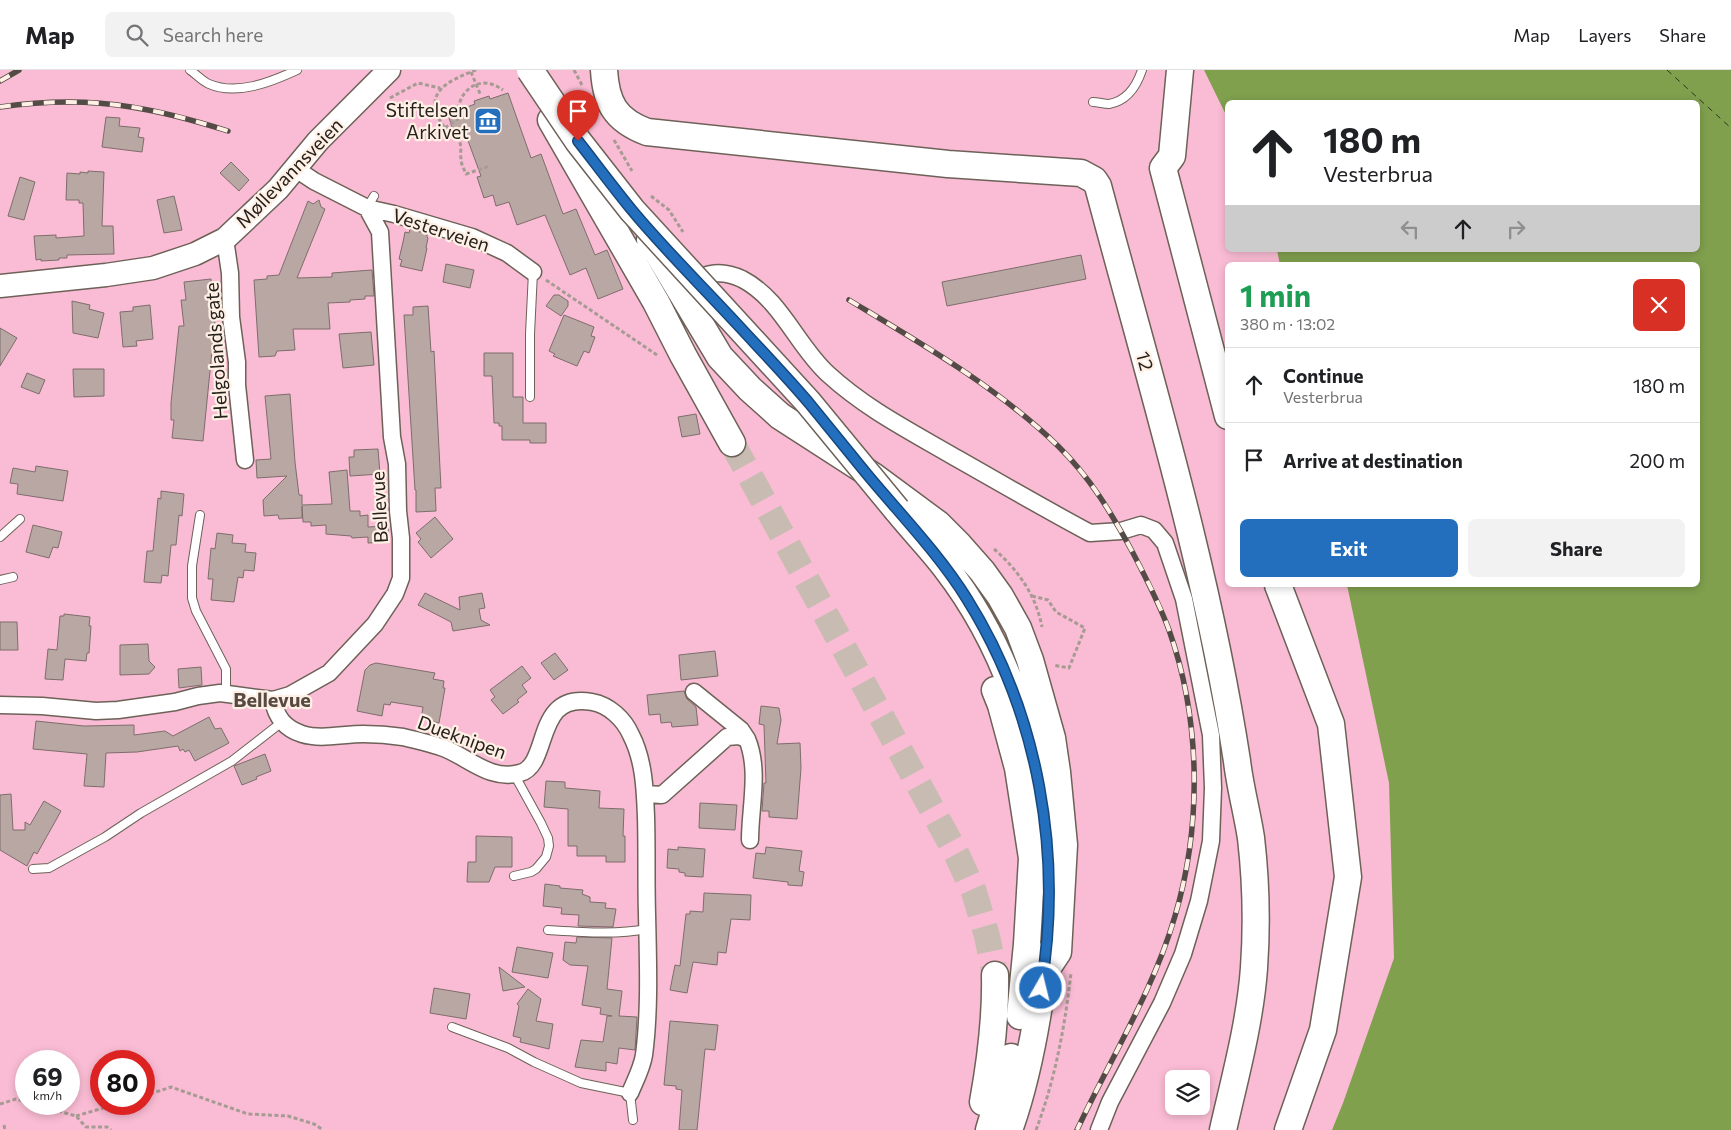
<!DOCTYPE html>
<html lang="en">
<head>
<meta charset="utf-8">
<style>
	:root { --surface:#fff; --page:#f2f2f2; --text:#202124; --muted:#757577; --line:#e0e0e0; --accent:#236fbe }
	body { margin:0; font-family:Commissioner,sans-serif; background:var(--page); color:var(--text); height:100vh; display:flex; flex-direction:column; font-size:19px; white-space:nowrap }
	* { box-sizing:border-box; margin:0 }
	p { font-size:16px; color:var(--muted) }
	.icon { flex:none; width:28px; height:28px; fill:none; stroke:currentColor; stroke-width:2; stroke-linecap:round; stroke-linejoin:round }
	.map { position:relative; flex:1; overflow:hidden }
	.drawer { position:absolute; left:1225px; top:192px; width:475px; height:325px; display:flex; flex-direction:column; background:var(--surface); border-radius:8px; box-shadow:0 2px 8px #0003 }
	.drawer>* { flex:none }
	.hud { position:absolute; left:1225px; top:30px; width:475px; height:152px; border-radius:8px; box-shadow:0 2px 8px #0003; background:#fff; color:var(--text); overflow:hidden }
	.tools { position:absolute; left:1165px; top:1000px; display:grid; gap:10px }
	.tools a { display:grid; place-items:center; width:45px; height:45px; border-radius:8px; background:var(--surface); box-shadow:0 2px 8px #0003; font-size:25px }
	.speed { position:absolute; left:15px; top:980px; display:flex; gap:10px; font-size:25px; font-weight:700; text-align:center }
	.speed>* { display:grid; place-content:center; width:65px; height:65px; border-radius:50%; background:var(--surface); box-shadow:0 2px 8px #0003; line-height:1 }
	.speed small { font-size:12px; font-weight:400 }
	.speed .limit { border:8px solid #d22; background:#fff; color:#111 }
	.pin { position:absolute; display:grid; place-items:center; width:42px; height:42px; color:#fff; margin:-51px -21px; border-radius:50% 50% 50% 0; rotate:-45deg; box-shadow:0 0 5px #0007 }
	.pin .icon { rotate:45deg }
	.me { position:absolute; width:55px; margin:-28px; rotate:8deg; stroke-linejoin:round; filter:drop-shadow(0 0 4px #0008) }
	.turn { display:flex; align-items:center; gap:18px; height:105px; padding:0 15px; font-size:22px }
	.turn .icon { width:65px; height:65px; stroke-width:2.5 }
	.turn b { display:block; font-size:35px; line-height:42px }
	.lanes { display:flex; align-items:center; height:48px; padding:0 15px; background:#0003; justify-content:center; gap:25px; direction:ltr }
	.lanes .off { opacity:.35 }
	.round { display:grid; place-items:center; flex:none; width:52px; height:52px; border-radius:8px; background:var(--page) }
	.summary { display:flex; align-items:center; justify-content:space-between; height:85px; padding:0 15px }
	h1 { font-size:30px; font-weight:700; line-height:38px; color:#1e9e55 }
	.primary-button { display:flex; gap:10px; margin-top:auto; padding:10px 15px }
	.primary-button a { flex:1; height:58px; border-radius:8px; background:var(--accent); color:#fff; font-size:20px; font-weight:700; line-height:58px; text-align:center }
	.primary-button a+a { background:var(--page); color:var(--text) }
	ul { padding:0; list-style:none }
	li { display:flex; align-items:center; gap:15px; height:75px; padding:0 15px; border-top:1px solid var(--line) }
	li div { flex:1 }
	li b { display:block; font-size:19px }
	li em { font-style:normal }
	header { display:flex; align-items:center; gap:30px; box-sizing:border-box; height:70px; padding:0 25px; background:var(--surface); border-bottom:1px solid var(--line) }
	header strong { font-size:24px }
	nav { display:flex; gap:28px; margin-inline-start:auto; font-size:18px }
	.search { width:350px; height:45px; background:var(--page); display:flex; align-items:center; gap:12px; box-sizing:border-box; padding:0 18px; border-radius:8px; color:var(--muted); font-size:19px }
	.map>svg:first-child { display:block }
</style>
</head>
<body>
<header>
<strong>Map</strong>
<div class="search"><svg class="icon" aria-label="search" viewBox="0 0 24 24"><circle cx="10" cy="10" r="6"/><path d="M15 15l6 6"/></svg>Search here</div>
<nav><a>Map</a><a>Layers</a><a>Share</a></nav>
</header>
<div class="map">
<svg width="1731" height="1060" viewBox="0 0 1731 1060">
	<rect width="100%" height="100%" fill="#f1e3d8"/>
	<!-- green -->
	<path fill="#fabcd4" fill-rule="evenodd" d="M0,0H1213L1228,32V180H1284L1287,195H1228V515H1354L1404,696L1403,881L1349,1060H0ZM26,991H69V1034H26ZM101,991H144V1034H101ZM1174,1009H1201V1036H1174Z"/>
	<!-- water -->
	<path fill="#80a04e" d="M1204,0H1731V1060H1332L1343,1033L1394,888L1389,713L1347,515H1698V195H1280L1277,180H1698V32H1228L1227,47Z"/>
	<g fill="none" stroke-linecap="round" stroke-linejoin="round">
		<!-- ferry -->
		<path stroke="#2c3917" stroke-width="1" stroke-dasharray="6 5" stroke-linecap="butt" d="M1667,0L1731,58"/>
	</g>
	<!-- building -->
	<path fill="#b9a7a4" stroke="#7e6d6b" d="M508,23L531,88L541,84L563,144L576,139L595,185L607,180L623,219L598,229L586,198L570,205L545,145L517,155L509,132L496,136L493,125L484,128L477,107L481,106L463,57L453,61L448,44L475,34L474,31L489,26L490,29Z
		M106,47L120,48L119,56L140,58L138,67L144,68L142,82L102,77Z
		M231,92L249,110L239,121L220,103Z
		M88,101L104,102L102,156H113L114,184L67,185V188H59V190L41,191V189L36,190L34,166L56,165V168L84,166L83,133H79V130H66L67,103L80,104V102L88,103Z
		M20,107L35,112L24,150L8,146Z
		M174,126L182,160L164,163L157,130Z
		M319,130L321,137L325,139L297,208L332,207V203L372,200L374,226H365V229L350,230V232L328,233L330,259H293L295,280L277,281L275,286L259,287L254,210L267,209V206L279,205L308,131L313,134Z
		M410,159L427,164V167L428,168L426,178H427L422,201L400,196L402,190L399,189L403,172L405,162L409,163Z
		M1081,185L1086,209L947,236L942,212Z
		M446,194L474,200L470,218L443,212Z
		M211,209L215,251L203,371L172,368L174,350H171V333L179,256H184L181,230H186L184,212Z
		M554,225H559L568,231V236L561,246L546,236Z
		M72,231L90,235L89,239L104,243L98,268L73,263Z
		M150,235L153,269L136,271L137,276L123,277L120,242L133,241V237Z
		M428,236L431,282L434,281L441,418H435L436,441L416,442V420H415L404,245H413V237Z
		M564,245L594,257L591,266L595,267L589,283L584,281L577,296L553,286L555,284L549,281Z
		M0,258L17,268L0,296Z
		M371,262L374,295L343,298L339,264Z
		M484,283H513V327H523V353H546V373H530V370H502V356H499V353H494L492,306H484Z
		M73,299H104V326L74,327Z
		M27,303L45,310L39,324L21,317Z
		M290,324L295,392L299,425H302V435L332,434L329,402L347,400L350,441H360V446L368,445V457L388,456L389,472L368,473V467L352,468L351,466L326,464V455L311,456V452H303L302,436V448L279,449L278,445L264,446L263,430L287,406L257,408L256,390L271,389L265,326Z
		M696,344L700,364L682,367L678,347Z
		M378,379L380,404L350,406L349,387H354V380Z
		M36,396L68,401L63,431L17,424L18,414L10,413L13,398L35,402Z
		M161,421L184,424L182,446L179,445L176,475H171L168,506L162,505L161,513L144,512L147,481H153L158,428L161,429Z
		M435,447L453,469L431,488L418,472L421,469L416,463Z
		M33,455L62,462L58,478L53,477L49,488L26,482Z
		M217,463L233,465L232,473L246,474L245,482L256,483L254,501L244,500L243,508L238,507L234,532L211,530L213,509H208L211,478L215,479Z
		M425,523L460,540L459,527L482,523L485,538L479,539L481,550L490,555L453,561L451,552L418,535Z
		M64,544L90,547L89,556H91L89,583H87L86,591L65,589L63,610L45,609L48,579L57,580L60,546H64Z
		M0,552H17L18,580H0Z
		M148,574L149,591L155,597L149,604L120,605V575Z
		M715,581L718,606L681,610L679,585Z
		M555,583L568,600L554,610L541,593Z
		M376,593L435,603L433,609L444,611L443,618H445L439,653L421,649L423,637L391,632L390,635L384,634L382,646L357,641L365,600L370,595Z
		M522,596L531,608L522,615L527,622L517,630L519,632L503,644L491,630L495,627L490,620Z
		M201,597L202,615L179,618L178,599Z
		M684,621L687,629L696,637L698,655L672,657L671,652L661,653L660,644L649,645L647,625Z
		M761,636L779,638L781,650L777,674L800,673L801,698L797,749L769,747V741H762L764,713H766L764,655L759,654Z
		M209,647L215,659L221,658L229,673L195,691L189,680L185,682L183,679L180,681L178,676L137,682L106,683L104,717L84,716L87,684L33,679L36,651L84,656L134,655V665L165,661L173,666Z
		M265,684L271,701L256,707L257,709L242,715L234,696Z
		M546,711L565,712V718L600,721L599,738L624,739L623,766H625V792H606V786H577V776H568V739L544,737Z
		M11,724L13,760H25V752L30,755L44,731L61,741L37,784L34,782L27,796L0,780V725Z
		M700,733L737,735L735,760L699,758Z
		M476,766L512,767V797H495L489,812H467L468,792H476Z
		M678,777L705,779L703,807L685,806V803L679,802V799L667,798L668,779L678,780Z
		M766,777L802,781L799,801L804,802L802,816L788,815V812L753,808L756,783L765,784Z
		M545,814L560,816V818L583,820L582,824L590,827V832L606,833L605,838L616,839L613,857L578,856L579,845L561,844L562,838L543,836Z
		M704,823L751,825L750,850L731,849L726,883L718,882L717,895L693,892L687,923L670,920L675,895L680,896L686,844H690V841L703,842Z
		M577,867L612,868L607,919L622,921L619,946L637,947L635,980L619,978L617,994L606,992V1001L575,997L581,970L603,972L607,946H612L600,944L601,938L582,935L588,896L570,895L563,890L565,872L576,873Z
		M517,877L553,883L548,908L512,902Z
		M499,897L525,917L503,921Z
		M434,918L470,924L466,949L430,943Z
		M528,919L541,929L536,951L553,954L549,979L520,972L521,968L513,966L519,936L517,934Z
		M670,951L718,955L715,980L705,979L697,1060H679L682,1020L676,1019V1016L664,1015Z"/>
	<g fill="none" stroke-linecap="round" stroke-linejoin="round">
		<!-- trunk-tunnel -->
		<path stroke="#c8bcb2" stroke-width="26" stroke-dasharray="26 13" stroke-linecap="butt" d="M732,373L957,785L974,822L987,866L995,905"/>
		<defs>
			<path id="service" d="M190,0C196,4 202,11 209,14C237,26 271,12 297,0
				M1093,32C1098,32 1104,34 1109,34C1127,31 1137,15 1142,0
				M367,138L374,126
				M530,327V264L533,202
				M200,445L192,496V528L196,541L226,599V624
				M0,467L20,449
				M0,510L13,507
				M514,704L541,753L548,768L549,776L546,787L536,799L531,802L514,806
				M33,799L49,798L105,767L141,743L232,691L282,652
				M548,860C580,862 616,865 647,859
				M452,957L508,978L534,992L581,1013L630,1023L633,1050"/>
			<path id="minor" d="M367,138L394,144L472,167L507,183L533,202
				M225,169L230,203L231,247L237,292V315L245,390
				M688,212C708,203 721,199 742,209C781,229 797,276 828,304C865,338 908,360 951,385C997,411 1043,438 1090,463L1121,461L1141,455L1154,460L1165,473L1184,529L1211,665L1213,718L1211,771L1199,831L1183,884L1162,933L1110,1032L1099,1060
				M694,622L741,660L747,669
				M273,630C276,647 284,658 302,664C321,670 343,664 363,664C375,664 390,665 403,667C416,670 433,674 446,679C470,689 491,711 520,703C551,695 533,621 592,632C609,635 624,649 631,665C644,690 645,720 646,747C647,780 646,812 647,844C648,891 650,939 644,985C642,998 635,1011 630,1023
				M0,635L42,636L96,641L118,640L175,632L198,626L220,623L273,630L290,625L329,603L375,554L395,524L401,508V468L398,441L397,394L392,367L380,162L367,138L314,111L296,99
				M646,724L662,725L727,667L739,666L747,669C760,700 750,737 750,770"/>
			<path id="secondary" d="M0,216L106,205L153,198L195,184L225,169L278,119L318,71L389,0"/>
			<path id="trunk" d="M604,0C606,33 615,50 647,62L948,94L1081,103L1094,110L1098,116C1149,307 1207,496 1237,691C1240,717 1247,742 1251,768C1256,811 1257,855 1254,898C1250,953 1235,1007 1223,1060
				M1180,0L1172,86L1163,98L1228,346
				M551,50L656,232L683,285L732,373
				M650,170L720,287L750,319L780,346L873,406L938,454L959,475L982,501L1000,526L1018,558L1030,590L1052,668L1057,702L1064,775L1058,882L1044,903
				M897,440C913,460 931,478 946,498C1004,573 1035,666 1045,759
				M1278,515L1331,654L1348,807L1323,960L1288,1060
				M995,620L1001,635L1018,698L1032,788L1027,874L1020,946
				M983,1032C991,988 996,949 995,905
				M989,1060L1011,987
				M1009,1060C1029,1005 1039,943 1046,885"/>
		</defs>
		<!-- service casing -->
		<use href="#service" stroke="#6d6158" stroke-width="10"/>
		<!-- minor casing -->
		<use href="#minor" stroke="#6d6158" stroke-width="19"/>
		<!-- secondary casing -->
		<use href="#secondary" stroke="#6d6158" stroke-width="25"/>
		<!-- trunk casing -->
		<use href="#trunk" stroke="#6d6158" stroke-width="29"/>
		<!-- path -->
		<path stroke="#a69b93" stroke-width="3" stroke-dasharray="4 2.5" stroke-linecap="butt" d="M476,0C450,10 421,22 442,54C447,61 455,63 459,70C462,76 460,83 461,89C461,94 464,99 466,104L490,96
			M574,0L583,17
			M471,2L481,26
			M390,28L418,13L440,18
			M445,58L458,49C455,22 479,2 503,20
			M614,70L632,101
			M651,126L669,140L683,162
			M546,210L657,285
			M994,479C1018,500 1036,525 1042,557
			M1032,526L1048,530L1056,542L1085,558L1069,598L1053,595
			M144,1026L171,1017L248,1044L288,1046L314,1054L323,1060
			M0,1034L16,1029L26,1032
			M33,1034L76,1046L86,1057H107L111,1060
			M76,1046L117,1034
			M4,1055L5,1060
			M1036,1060C1055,1010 1065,956 1071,903"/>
		<!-- service -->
		<use href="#service" stroke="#fff" stroke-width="8"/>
		<!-- minor -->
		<use href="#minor" stroke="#fff" stroke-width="16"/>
		<!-- secondary -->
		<use href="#secondary" stroke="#fff" stroke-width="22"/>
		<!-- trunk -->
		<use href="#trunk" stroke="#fff" stroke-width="26"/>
		<defs>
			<path id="rail" d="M0,11L19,0
				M0,37C42,31 89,30 131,37C164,42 196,51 228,61
				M849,230C922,274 997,317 1058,376C1090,407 1112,444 1133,483C1146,508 1159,533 1169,560C1201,650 1202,755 1175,846C1153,922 1110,989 1077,1060"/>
		</defs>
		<!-- rail casing -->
		<use href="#rail" stroke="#534c46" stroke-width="5.5"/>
		<!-- rail -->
		<use href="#rail" stroke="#fff0e5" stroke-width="4" stroke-dasharray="11" stroke-linecap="butt"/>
		<defs>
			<path id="trunk-bridge" d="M530,0L578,71L632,140L808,332L897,440"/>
		</defs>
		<!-- trunk-bridge casing -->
		<use href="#trunk-bridge" stroke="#6d6158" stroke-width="29" stroke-linecap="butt"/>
		<!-- trunk-bridge -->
		<use href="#trunk-bridge" stroke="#fff" stroke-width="26"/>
	</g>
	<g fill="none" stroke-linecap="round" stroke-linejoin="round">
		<defs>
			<path id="route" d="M578,71C596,94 613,117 631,139C664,179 702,216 737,254C761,280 786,306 809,333C828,356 847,380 866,403C900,444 939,484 967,529C1039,644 1063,785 1041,918"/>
		</defs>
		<!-- route casing -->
		<use href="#route" stroke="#17487c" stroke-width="12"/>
		<!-- route -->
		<use href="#route" stroke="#236fbe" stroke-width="9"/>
	</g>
	<!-- icons -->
	<defs>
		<symbol id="museum-square" viewBox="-11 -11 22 22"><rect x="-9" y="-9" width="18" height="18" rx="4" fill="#236fbe" stroke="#fff0e5"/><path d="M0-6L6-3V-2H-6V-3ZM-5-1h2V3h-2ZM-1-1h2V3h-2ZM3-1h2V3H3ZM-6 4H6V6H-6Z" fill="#fff"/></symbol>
	</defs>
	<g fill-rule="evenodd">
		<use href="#museum-square" x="472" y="35" width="32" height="32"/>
	</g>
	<g text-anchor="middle" stroke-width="4.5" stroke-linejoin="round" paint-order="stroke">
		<!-- poi labels -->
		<g font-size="19" fill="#25201c" stroke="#fff0e5" text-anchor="end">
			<text x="469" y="47">Stiftelsen<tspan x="469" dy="22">Arkivet</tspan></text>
		</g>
		<!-- street labels -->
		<g font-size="19" fill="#25201c" stroke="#fff0e5">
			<text transform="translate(289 103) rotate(-46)" y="7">Møllevannsveien</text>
			<text transform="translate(441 160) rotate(18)" y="7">Vesterveien</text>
			<text transform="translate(216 281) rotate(-94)" y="7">Helgolands gate</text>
			<text transform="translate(1145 291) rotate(75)" y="7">12</text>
			<text transform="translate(379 437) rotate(-93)" y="7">Bellevue</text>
			<text transform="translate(462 667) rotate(20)" y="7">Dueknipen</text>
		</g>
		<!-- neighbourhood labels -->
		<g font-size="20" font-weight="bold" fill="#564a41" stroke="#fff0e5">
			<text x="272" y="637">Bellevue</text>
		</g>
	</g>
</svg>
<div class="tools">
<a><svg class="icon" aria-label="layers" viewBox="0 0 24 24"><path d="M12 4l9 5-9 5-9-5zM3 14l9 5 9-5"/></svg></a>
</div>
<div class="speed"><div>69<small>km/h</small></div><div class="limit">80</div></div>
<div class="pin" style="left:578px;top:71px;background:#d93025"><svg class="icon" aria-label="arrive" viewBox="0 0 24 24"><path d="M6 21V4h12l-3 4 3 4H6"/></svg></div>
<svg class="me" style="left:1041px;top:918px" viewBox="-20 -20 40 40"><circle r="17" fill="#236fbe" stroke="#fff" stroke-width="3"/><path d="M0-11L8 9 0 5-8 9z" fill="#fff"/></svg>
<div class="hud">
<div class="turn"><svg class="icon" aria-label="ahead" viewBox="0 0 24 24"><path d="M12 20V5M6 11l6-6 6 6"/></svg><div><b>180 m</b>Vesterbrua</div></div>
<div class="lanes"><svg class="icon off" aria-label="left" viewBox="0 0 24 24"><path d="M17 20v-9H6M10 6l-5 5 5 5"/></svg><svg class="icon" aria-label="ahead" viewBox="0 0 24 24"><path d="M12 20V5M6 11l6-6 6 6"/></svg><svg class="icon off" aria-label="right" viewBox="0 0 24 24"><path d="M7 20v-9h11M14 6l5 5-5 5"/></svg></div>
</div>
<section class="drawer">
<div class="summary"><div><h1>1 min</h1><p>380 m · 13:02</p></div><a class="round" style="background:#d93025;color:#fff"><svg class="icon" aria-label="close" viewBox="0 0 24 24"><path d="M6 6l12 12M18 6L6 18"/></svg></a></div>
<ul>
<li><svg class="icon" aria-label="ahead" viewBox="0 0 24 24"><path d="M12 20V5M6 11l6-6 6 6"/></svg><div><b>Continue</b><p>Vesterbrua</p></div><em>180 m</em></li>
<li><svg class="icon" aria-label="arrive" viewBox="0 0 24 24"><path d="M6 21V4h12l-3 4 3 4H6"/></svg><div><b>Arrive at destination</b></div><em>200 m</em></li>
</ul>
<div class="primary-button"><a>Exit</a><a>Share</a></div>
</section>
</div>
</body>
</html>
